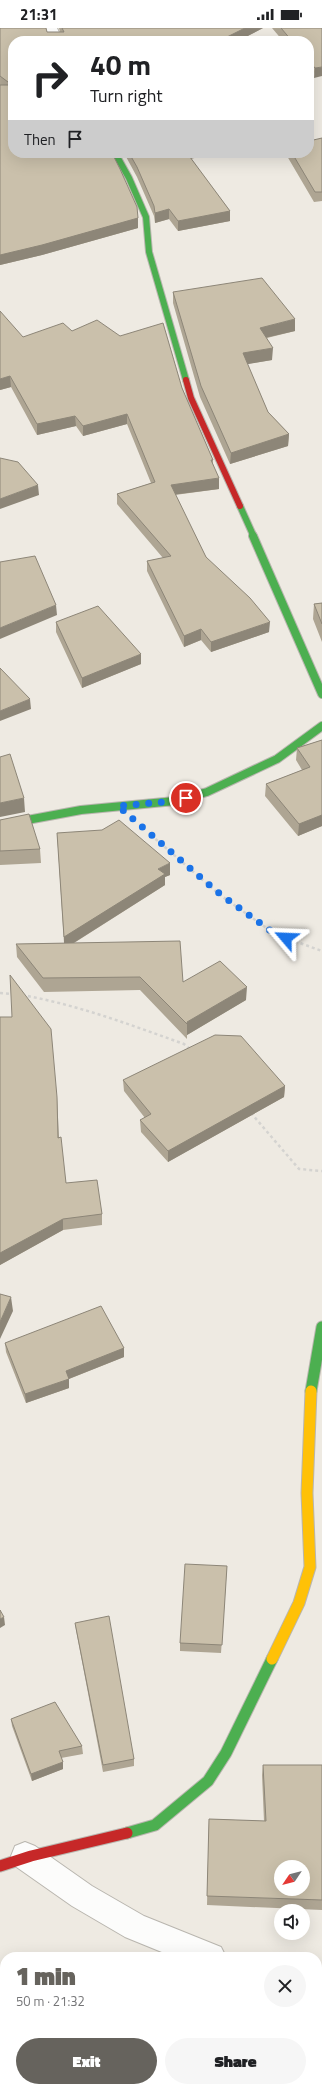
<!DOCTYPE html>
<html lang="en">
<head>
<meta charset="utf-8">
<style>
	:root { --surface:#fff; --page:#f6f6f6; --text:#202124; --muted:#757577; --accent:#66635d }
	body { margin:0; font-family:"Titillium Web",sans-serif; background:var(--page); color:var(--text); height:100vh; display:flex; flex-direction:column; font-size:15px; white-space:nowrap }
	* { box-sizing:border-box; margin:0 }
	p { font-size:13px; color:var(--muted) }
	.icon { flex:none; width:22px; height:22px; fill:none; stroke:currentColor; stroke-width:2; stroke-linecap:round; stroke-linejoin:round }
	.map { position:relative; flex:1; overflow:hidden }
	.details { position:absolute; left:0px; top:1924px; width:322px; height:140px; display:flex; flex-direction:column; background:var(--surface); border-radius:16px 16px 0 0; box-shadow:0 4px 16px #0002 }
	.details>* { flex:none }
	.hud { position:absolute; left:8px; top:8px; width:306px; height:122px; border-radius:16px; box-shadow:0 4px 16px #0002; background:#fff; color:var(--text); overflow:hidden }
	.needle { width:26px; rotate:235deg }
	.fabs { position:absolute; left:274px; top:1832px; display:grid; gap:8px }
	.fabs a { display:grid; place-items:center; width:36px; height:36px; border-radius:50%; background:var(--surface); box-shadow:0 4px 16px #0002; font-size:20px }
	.pin { position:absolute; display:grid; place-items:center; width:34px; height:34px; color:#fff; margin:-17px; border:2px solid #fff; border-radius:50%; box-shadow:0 1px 4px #0007 }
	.me { position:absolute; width:44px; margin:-22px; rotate:296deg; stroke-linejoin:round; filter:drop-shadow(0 0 3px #0008) }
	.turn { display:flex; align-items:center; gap:14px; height:84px; padding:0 16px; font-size:18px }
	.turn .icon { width:52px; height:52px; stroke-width:2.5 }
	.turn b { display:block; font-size:28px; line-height:34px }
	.then { display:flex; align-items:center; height:38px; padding:0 16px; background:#0003; gap:8px; font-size:15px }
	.round { display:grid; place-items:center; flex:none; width:42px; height:42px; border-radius:21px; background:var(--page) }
	.headline { display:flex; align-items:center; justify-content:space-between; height:68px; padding:0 16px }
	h1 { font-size:24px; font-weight:800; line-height:30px; color:var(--accent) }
	.primary-button { display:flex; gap:8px; margin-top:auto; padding:8px 16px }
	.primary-button a { flex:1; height:46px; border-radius:24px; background:var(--accent); color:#fff; font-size:16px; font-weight:800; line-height:46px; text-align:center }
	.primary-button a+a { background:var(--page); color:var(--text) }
	.status { display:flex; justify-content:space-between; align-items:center; height:28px; padding:0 20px; background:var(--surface); direction:ltr }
	.status svg { height:11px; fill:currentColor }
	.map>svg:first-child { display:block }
</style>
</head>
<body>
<div class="status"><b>21:31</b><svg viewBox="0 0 49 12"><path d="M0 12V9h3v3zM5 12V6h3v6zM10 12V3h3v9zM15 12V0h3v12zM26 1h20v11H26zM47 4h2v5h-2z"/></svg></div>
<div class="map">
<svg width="322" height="2064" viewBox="0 0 322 2064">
	<rect width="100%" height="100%" fill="#eeeae2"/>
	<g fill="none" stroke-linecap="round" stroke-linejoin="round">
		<defs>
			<path id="street" d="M43,0H57L63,13H49Z
				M25,1814L35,1818L92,1858L144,1888L221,1919L226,1929H174L125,1909L72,1878L15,1838L11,1828L15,1818Z
				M317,1947L322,1948V1978L317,1977Z"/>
			<path id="fast-far2" d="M115,125L129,150L146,189L149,224L186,352
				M240,478L254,509"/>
			<path id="fast-far1" d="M253,508L322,666
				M0,797L81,782L175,773L207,764L277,731L322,698"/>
			<path id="fast" d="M311,1363L322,1299
				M127,1805L155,1797L208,1753L226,1725L272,1631"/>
			<path id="slow" d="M272,1631L299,1575L310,1539L307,1465L311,1363"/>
			<path id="jam-far1" d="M186,352L191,370L240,478"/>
			<path id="jam" d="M0,1838L31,1828L127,1805"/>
		</defs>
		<!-- street casing -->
		<use href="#street" stroke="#b9b6af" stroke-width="2"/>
		<!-- fast-far2 casing -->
		<use href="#fast-far2" stroke="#b9b6af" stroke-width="8"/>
		<!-- fast-far1 casing -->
		<use href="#fast-far1" stroke="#b9b6af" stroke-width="10"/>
		<!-- fast casing -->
		<use href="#fast" stroke="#b9b6af" stroke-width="13"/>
		<!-- slow casing -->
		<use href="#slow" stroke="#b9b6af" stroke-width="13"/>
		<!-- jam-far1 casing -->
		<use href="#jam-far1" stroke="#b9b6af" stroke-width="8"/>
		<!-- jam casing -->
		<use href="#jam" stroke="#b9b6af" stroke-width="13"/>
		<!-- path -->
		<path stroke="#d4d3d0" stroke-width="2.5" stroke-dasharray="3 3" stroke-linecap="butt" d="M151,807L220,867L275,906L322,923
			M0,965L13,966
			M22,967C78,977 131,997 184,1016L190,1021
			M251,1085L299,1141L322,1143"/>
		<!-- street -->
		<use href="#street" fill="#fcfcfb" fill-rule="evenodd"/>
		<!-- fast-far2 -->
		<use href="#fast-far2" stroke="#4caf50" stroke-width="6"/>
		<!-- fast-far1 -->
		<use href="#fast-far1" stroke="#4caf50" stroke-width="8"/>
		<!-- fast -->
		<use href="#fast" stroke="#4caf50" stroke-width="11"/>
		<!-- slow -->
		<use href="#slow" stroke="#ffc107" stroke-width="11"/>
		<!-- jam-far1 -->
		<use href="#jam-far1" stroke="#c62828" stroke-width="6"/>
		<!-- jam -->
		<use href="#jam" stroke="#c62828" stroke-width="11"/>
	</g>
	<!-- wall -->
	<path fill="#aea593" d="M0,0L47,4H60L59,0H263L238,13H13L138,190V200L42,227L0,237Z
		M272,0H322L314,50L309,44V13H283Z
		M322,110V173L314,174L287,128V125H309Z
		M124,125H208V126L191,131L230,183V193L178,203L169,191L155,195L154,188L137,149Z
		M173,264L295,303L267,310L272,332L247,336L268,384L289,406L288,418L230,436L200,369L173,275Z
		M72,303L182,360L213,432V436L219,461L175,467L206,529L269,604L211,624L201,612L184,619L147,543V533L163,530L117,476V466L151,455L127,396L83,408L76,398L37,407L11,359L0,362L23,309Z
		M322,575V614L313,591L314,576Z
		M56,594L141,636L82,660L56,604Z
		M322,712V798L298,808L265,768L266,756L302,742L296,732L297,720Z
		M0,792L40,821L41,835L0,837Z
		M57,805L170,847L165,849V857L74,915L183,954L246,972L187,1007V1011L140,962L44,964L17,929L16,916L64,915Z
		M0,989L57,1069L59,1110L66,1155L102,1186V1197L63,1202L0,1237Z
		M123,1052L285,1058L284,1069L168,1134L141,1104L140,1092L145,1090L124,1063Z
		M5,1315L124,1320V1329L69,1351V1360L26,1375L6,1324Z
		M227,1538L221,1625L180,1623V1615Z
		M75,1595L134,1731V1738L103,1744L76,1602Z
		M11,1691L82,1718L83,1726L61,1730L63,1734V1741L32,1753L12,1698Z
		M263,1737H322V1882L207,1877L209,1791L264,1793L262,1747Z"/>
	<!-- shaded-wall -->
	<path fill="#8d8678" d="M245,0H263L238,13H219Z
		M322,39V48L314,50L315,40Z
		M185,125H208V126L185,132Z
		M169,181V191L155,195V185Z
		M230,183V193L178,203V193Z
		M138,190V200L42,227L0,237V227Z
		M295,291V303L260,311V300Z
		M273,320L272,332L242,337L243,325Z
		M10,348L11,359L0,362V351Z
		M127,386V396L83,408V398Z
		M75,388L76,398L37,407V396Z
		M289,406L288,418L230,436L231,425Z
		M219,450V461L171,467V457Z
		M38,457L39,467L0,481V471Z
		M56,577L57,587L0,611V600Z
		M270,594L269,604L211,624V614Z
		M201,601V612L184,619V608Z
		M141,626V636L82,660V650Z
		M30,671L31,681L0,693V683Z
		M24,770L25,784L0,789V775Z
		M322,787V798L298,808L299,796Z
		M170,835V847L165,849V857L64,921V909L158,841Z
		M247,959L246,972L187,1007V994Z
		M285,1058L284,1069L168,1134V1123Z
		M63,1191V1202L0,1237V1225Z
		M11,1269L13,1283L0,1311V1294Z
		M124,1320V1329L66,1352V1343Z
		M69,1351V1360L26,1375L25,1366Z
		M4,1589L5,1597L0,1600V1591Z
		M63,1734V1741L32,1753L31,1746Z"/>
	<!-- building -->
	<path fill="#cac0ab" stroke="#8d8678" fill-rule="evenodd" d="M0,0H46L47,4H64L62,0H245L219,13H13V125H112L120,141L137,179L138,190L42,217L0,227V57H12L0,48Z
		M281,0H322V39L315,40L309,33V13H292Z
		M322,110V164H315L292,125H309V113Z
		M129,125H187L230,183L178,193L169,181L155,185L154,178L137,139Z
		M262,250L295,291L260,300L273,320L243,325L268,384L289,406L231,425L201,358L173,264Z
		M0,283L23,309L63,295L72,303L97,292L120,308L163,295L182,360L213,432H211L219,450L171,457L206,529L250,570L270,594L211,614L201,601L184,608L147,533L171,528L117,466L155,454L127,386L83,398L75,388L37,396L10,348L0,351Z
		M0,430L18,434L38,457L0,471Z
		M35,528L56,577L0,600V534Z
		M322,575V596L314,576Z
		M98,578L141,626L82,650L56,594Z
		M0,640L30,671L0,683Z
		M322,712V787L299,796L266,756L310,739L297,720Z
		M10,726L24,770L0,775V729Z
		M29,786L40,821L0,823V792Z
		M119,792L170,835L158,841L165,846L64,909L57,805L102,802Z
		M180,913L183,954L220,933L247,959L187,994L188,997L140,949L43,950L16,916Z
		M10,947L51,1001L57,1069L58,1110L61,1109L66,1155L97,1152L102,1186L63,1191L0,1225V989H12Z
		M215,1007L241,1008L285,1058L168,1123L140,1092L151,1086L123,1052Z
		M0,1266L11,1269L0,1294Z
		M101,1278L124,1320L66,1343L69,1351L25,1366L5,1315Z
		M185,1536L227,1538L222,1617L180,1615Z
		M0,1582L4,1589L0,1591Z
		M109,1588L134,1731L103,1737L75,1595Z
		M55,1674L82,1718L59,1723L63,1734L31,1746L11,1691Z
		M263,1737H322V1872L207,1868L209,1791L266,1793ZM281,1839H303V1861H281Z
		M317,1952V1968L322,1969V2064H110V2059H317Z"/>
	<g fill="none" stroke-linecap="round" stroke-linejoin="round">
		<!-- route -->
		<path stroke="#1a73e8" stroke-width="7" stroke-dasharray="0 12.6" d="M186,770L175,773L118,778L220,866L275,906L286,910"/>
	</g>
</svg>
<div class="fabs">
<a><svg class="needle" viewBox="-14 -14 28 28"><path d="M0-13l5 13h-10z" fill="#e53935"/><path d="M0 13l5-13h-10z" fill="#757577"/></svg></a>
<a><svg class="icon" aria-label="sound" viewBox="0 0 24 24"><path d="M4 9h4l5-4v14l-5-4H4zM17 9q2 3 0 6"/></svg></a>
</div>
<div class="pin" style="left:186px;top:770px;background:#d93025"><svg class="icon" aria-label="arrive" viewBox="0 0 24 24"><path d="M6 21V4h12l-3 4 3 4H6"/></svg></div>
<svg class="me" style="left:286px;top:910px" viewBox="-20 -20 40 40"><path d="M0-17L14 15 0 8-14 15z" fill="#1a73e8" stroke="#fff" stroke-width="4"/></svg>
<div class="hud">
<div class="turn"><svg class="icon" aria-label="right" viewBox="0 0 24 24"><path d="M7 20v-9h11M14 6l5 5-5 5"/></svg><div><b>40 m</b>Turn right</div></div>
<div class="then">Then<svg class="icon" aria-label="arrive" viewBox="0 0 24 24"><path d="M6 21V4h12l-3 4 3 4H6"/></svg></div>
</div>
<section class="details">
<div class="headline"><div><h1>1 min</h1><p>50 m · 21:32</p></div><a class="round"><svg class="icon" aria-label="close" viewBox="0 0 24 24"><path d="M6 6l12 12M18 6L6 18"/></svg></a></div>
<div class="primary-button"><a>Exit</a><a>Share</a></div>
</section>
</div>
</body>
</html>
